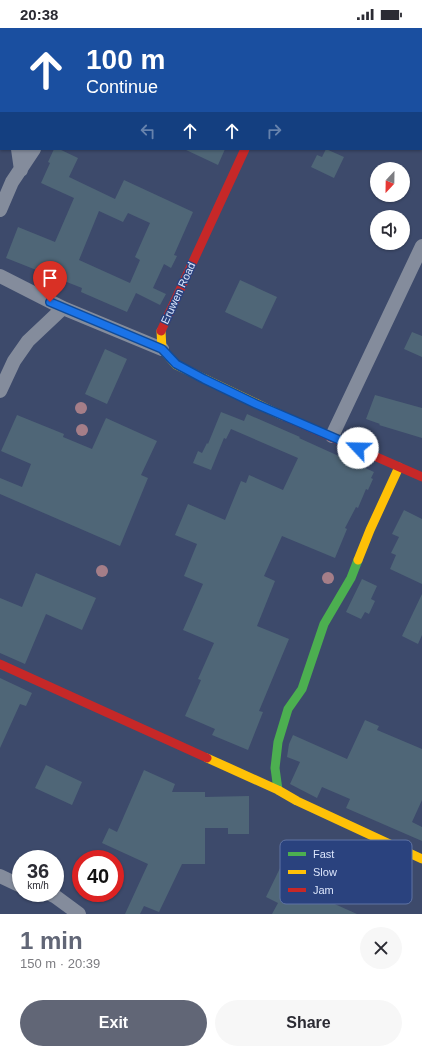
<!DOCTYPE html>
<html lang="en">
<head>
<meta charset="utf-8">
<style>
	:root { --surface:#fff; --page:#f7f7f7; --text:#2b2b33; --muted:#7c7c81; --accent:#616676 }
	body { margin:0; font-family:Arial,sans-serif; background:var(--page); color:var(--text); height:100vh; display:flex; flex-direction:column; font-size:15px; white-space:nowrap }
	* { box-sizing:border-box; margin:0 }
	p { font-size:13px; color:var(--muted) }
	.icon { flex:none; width:22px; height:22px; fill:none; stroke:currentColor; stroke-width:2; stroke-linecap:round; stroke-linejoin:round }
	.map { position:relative; height:886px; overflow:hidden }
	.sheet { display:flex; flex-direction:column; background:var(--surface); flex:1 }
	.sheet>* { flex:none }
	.top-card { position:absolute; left:0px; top:0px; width:422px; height:122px; box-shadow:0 1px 3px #0004; background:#1a4fa0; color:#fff; overflow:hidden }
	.needle { width:26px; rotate:202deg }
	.tools { position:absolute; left:370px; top:134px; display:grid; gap:8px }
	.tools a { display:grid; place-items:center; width:40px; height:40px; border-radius:50%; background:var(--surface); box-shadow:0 1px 3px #0004; font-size:20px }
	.speed { position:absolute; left:12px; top:822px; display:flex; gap:8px; font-size:20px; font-weight:700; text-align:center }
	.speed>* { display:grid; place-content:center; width:52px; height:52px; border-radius:50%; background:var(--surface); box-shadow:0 1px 3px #0004; line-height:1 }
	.speed small { font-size:10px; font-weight:400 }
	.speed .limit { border:6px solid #d22; background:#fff; color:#111 }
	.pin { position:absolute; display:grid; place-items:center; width:34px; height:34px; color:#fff; margin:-41px -17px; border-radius:50% 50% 50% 0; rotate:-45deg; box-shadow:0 0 4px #0007 }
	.pin .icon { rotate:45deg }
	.me { position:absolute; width:44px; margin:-22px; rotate:294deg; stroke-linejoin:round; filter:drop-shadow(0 0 3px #0008) }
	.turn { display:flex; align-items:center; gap:14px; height:84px; padding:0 20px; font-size:18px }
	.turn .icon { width:52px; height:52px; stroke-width:2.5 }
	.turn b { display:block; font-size:28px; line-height:34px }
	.lanes { display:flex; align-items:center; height:38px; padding:0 20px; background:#0003; justify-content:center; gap:20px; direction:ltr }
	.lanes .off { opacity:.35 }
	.round { display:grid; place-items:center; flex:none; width:42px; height:42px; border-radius:21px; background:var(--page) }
	.overview { display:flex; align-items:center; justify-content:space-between; height:68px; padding:0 20px }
	h1 { font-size:24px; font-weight:800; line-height:30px; color:var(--accent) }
	.action { display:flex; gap:8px; margin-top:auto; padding:8px 20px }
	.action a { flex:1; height:46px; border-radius:24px; background:var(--accent); color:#fff; font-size:16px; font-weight:800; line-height:46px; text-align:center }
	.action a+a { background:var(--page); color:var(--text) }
	.status { display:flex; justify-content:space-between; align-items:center; height:28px; padding:0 20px; background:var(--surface); direction:ltr }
	.status svg { height:11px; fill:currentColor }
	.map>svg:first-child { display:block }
</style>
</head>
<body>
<div class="status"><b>20:38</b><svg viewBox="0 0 49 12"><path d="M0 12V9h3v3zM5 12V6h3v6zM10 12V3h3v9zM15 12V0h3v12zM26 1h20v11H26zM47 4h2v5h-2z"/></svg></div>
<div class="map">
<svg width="422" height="886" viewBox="0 0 422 886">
	<rect width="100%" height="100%" fill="#3d4a6b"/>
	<!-- building -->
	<path fill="#4f6677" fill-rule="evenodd" d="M54,121H59L78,130L69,149L115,171L124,152L193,184L174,227L177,228L171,240L164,236L153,260L166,266L160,277L136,265L127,284L81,264L82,260L6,230L18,199L55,214L74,170L41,155L50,135L48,134ZM99,183L123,194L128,185L150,195L135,229L140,232L130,255L79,232Z
		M184,121H225L218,137Z
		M326,121L344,129L334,150L311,139L317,127L322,129Z
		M240,252L277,269L262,301L225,284Z
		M412,304L422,308V329L404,321Z
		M105,321L127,331L107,376L85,366Z
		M375,367L422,380V410L379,397L380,396L366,391Z
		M221,384L244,393L247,386L300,409L299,410L374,444L371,450L373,451L368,462L366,461L358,480L356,479L345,500L347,501L335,530L282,508L264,548L275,553L257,598L289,611L259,683L263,684L248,722L212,707L215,701L185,688L201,652L198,651L214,615L183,602L203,556L184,548L197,516L175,507L188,476L225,492L241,453L246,455L249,447L283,462L298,430L231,401L226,411L224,410L211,442L193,435L198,423L202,425L207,415L208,416Z
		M17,387L64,406L63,409L92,421L106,390L157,413L141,447L148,450L120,518L0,466V450L22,459L31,436L1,423Z
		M404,482L422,491V556L390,541L396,527L391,525L399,509L392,506Z
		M36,545L96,570L82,602L46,586L25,636L0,625V570L22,579Z
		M362,551L377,558L371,571L375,573L369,586L365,584L361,591L346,584Z
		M422,566V607L418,616L402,608Z
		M0,650L32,665L26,678L20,676L0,720Z
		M365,692L379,698L377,702L422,721V772L412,794L422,799V813L346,780L350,771L322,759L317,770L290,756L300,734L287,729L289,716L293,707L347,731Z
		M46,737L82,754L72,777L35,760Z
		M144,742L175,756L172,764H205V769L249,768V806H228V800H205V836H182L159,884L144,878L140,886H125L148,836L102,815L109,800L117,804Z
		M303,815L323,824L311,849L316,852L310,865L357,886H272L278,875L266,869L282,836L291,840Z"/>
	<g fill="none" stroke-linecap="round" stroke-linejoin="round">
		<!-- street -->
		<path stroke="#848c9c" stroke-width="14" d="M88,1L89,0
			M300,1V0
			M0,56L1,58
			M18,121L21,142
			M0,182L12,154L34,121
			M0,248L63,280L162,321
			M0,363L14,333L28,313L63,280
			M332,408L422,218
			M0,848L21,858
			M48,865L56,869L79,886"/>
		<!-- fast -->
		<path stroke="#4caf50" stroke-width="9" d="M278,762L275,740L278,714L288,681L302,661L324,596L351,550L358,532"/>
		<!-- slow -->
		<path stroke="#ffc107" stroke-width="9" d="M161,303L162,321L176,337L283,388
			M358,532L370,502L399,439
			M207,730L278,762L297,773L422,831"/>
		<!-- jam -->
		<path stroke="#c62828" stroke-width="9" d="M161,303L245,121
			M283,388L422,449
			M0,636L207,730"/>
	</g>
	<!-- trees -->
	<g fill="#a57e88">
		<circle cx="81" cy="380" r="6"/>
		<circle cx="82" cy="402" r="6"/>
		<circle cx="102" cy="543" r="6"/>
		<circle cx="328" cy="550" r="6"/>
	</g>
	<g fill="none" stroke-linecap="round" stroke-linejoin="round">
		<defs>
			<path id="route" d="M50,274L162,321L176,336L204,351L256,376L358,420"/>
		</defs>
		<!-- route casing -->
		<use href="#route" stroke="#114b97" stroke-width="10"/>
		<!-- route -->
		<use href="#route" stroke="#1a73e8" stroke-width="7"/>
	</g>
	<g text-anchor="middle" stroke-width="3" stroke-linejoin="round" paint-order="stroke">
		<!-- street labels -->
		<g font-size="11" fill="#dce6fc" stroke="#2a427e">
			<text transform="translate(178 265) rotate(-65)" y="4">Eruwen Road</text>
		</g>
	</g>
	<!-- legend -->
	<rect x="280" y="812" width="132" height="64" rx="6" fill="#2a427e" stroke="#5f73a4" stroke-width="1"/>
	<rect x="288" y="824" width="18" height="4" fill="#4caf50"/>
	<rect x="288" y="842" width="18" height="4" fill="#ffc107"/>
	<rect x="288" y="860" width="18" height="4" fill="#c62828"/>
	<g font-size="11" fill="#dce6fc">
		<text x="313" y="830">Fast</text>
		<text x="313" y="848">Slow</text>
		<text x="313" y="866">Jam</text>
	</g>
</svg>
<div class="tools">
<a><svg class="needle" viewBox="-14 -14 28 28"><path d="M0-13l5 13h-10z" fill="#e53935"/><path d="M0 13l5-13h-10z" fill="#7c7c81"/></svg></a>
<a><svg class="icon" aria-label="sound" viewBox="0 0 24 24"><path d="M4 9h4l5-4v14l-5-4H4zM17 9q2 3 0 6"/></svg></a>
</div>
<div class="speed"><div>36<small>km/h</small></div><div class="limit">40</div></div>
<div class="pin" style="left:50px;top:274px;background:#d93025"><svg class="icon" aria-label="arrive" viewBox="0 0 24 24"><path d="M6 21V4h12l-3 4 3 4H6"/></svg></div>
<svg class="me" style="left:358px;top:420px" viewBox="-20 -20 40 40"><circle r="19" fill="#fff"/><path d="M0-13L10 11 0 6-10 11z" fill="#1a73e8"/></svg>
<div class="top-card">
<div class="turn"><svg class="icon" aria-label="ahead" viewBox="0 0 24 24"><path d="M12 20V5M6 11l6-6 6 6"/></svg><div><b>100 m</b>Continue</div></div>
<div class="lanes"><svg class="icon off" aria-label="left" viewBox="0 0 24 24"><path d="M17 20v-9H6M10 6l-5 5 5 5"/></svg><svg class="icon" aria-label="ahead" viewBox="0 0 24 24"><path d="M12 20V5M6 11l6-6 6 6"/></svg><svg class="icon" aria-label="ahead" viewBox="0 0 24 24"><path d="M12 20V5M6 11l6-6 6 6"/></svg><svg class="icon off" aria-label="right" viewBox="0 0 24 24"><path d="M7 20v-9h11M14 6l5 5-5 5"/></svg></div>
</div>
</div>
<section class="sheet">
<div class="overview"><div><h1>1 min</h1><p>150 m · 20:39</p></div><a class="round"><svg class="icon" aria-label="close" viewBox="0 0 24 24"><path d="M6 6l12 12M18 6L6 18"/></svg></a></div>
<div class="action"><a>Exit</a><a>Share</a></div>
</section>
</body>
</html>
